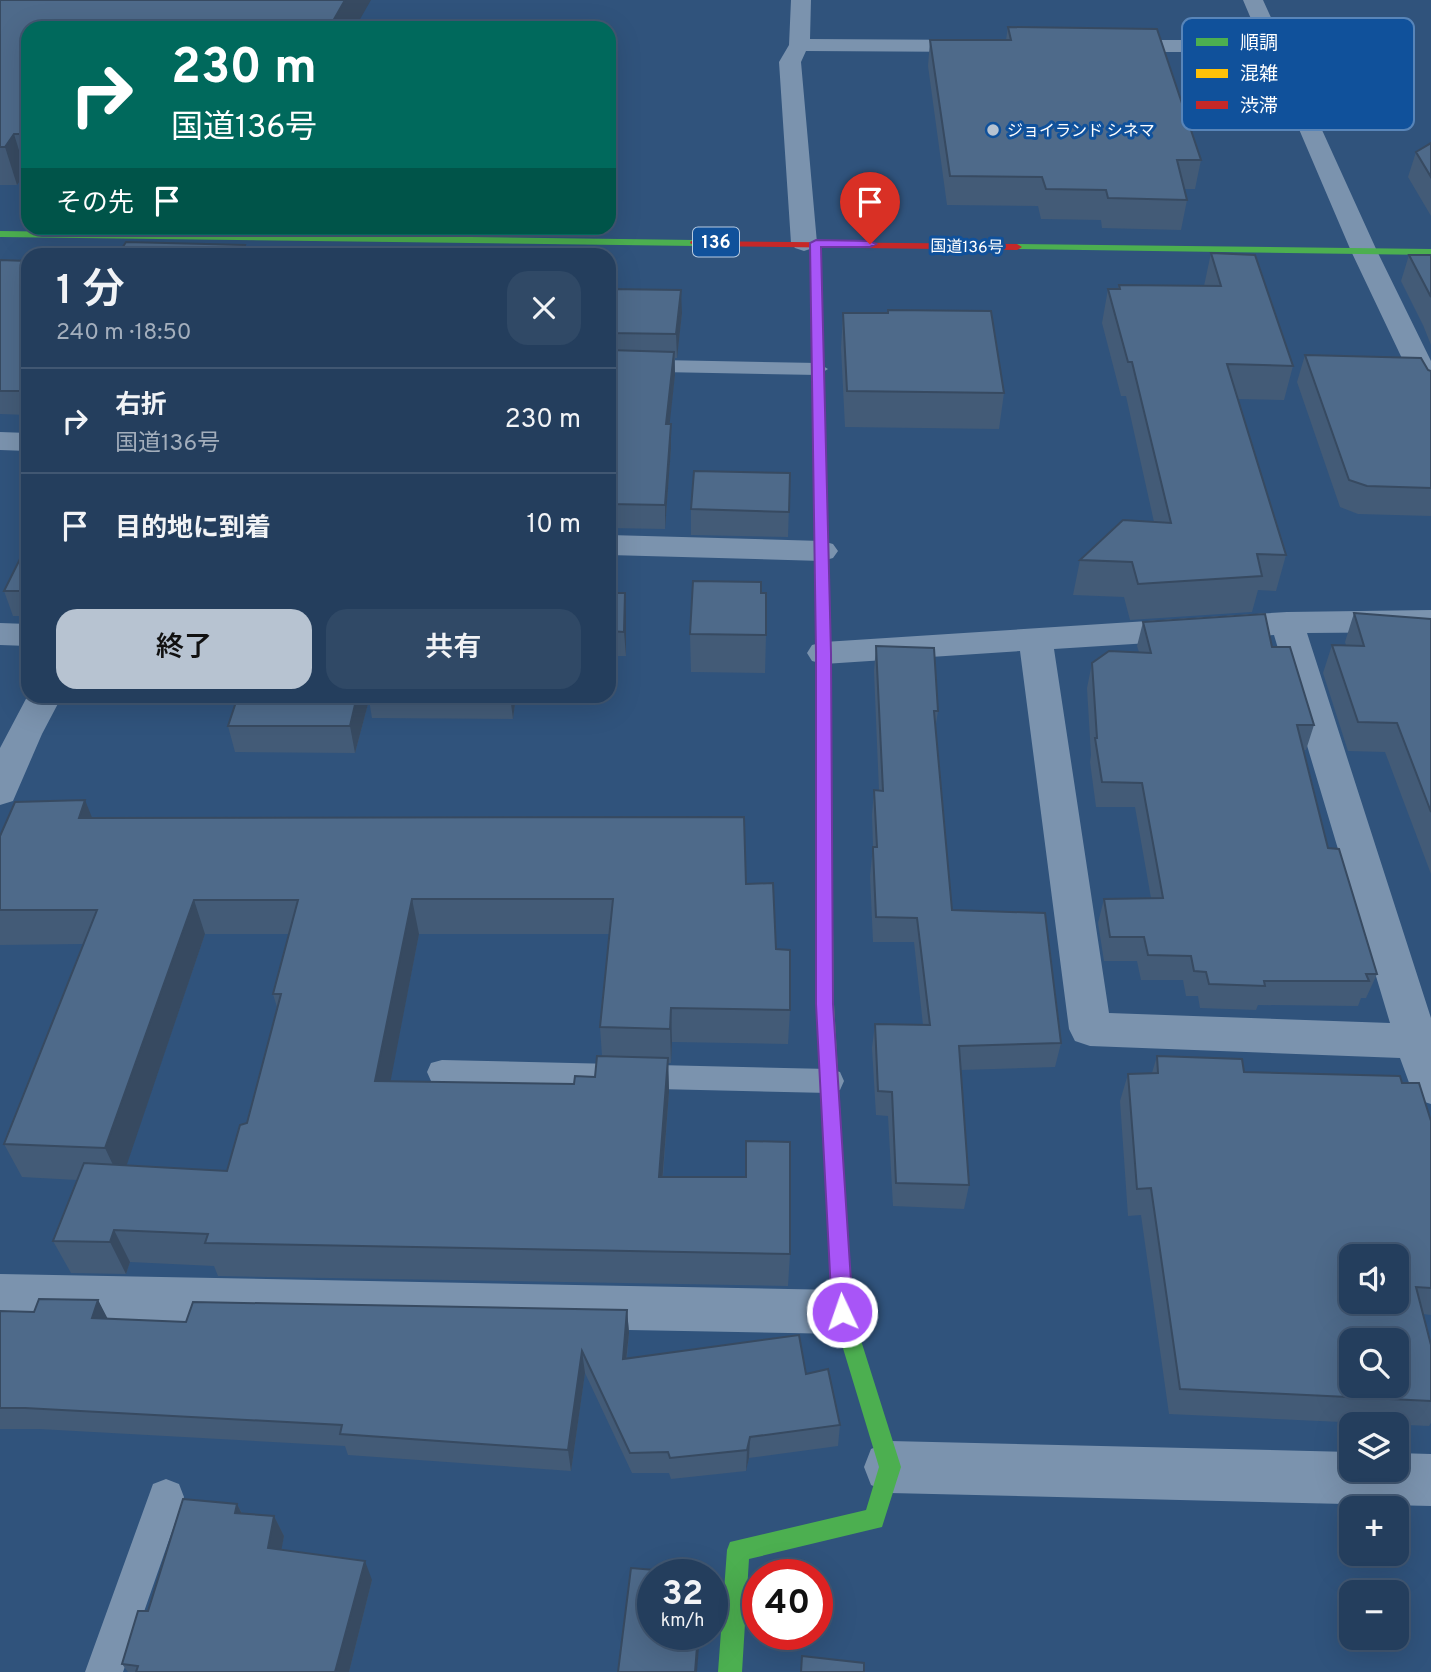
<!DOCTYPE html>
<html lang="ja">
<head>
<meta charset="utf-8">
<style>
	:root { --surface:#243e5d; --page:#304966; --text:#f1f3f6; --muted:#a3aebc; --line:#415772; --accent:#b7c3d1 }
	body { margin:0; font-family:Overpass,"Noto Sans JP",sans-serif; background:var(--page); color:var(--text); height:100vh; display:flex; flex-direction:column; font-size:26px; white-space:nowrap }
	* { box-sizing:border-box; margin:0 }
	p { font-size:23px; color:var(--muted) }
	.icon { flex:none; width:38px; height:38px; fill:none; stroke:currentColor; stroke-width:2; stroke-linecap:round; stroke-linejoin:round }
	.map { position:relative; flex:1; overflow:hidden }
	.panel { position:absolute; left:21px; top:248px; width:595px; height:455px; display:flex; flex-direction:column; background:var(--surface); border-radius:21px; box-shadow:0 7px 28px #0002,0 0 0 2px var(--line) }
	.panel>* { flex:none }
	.banner { position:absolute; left:21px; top:21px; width:595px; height:214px; border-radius:21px; box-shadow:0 7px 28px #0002,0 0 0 2px var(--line); background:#00695c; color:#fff; overflow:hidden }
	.tools { position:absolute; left:1339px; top:1244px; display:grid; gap:14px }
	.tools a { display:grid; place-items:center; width:70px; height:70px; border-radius:14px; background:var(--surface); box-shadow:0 7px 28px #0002,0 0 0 2px var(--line); font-size:35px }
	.speed { position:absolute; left:637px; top:1559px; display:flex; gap:14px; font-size:35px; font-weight:700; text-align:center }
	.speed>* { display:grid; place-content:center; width:91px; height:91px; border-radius:50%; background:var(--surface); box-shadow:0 7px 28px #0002,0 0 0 2px var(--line); line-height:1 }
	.speed small { font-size:18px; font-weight:400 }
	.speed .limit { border:10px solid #d22; background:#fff; color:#111 }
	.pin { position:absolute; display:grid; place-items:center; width:60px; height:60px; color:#fff; margin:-72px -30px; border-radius:50% 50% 50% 0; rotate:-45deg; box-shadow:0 0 7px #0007 }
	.pin .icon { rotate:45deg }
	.me { position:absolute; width:77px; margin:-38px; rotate:357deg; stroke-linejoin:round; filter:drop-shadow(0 0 5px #0008) }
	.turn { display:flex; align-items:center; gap:24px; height:147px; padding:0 35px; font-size:32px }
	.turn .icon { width:91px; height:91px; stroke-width:2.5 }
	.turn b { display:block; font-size:49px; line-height:60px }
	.then { display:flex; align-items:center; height:66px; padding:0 35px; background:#0003; gap:14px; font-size:26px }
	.round { display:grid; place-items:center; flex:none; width:74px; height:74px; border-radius:21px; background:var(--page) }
	.headline { display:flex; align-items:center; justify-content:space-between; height:119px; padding:0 35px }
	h1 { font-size:42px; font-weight:600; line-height:52px }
	.action { display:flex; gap:14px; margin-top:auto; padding:14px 35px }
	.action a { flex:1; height:80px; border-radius:21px; background:var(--accent); color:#111; font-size:28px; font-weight:600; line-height:80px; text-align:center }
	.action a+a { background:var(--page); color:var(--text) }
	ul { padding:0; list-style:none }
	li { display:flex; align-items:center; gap:21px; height:105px; padding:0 35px; border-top:2px solid var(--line) }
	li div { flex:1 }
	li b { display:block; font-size:26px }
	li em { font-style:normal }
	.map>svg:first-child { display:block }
</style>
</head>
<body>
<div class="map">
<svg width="1431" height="1672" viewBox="0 0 1431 1672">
	<rect width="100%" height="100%" fill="#30537c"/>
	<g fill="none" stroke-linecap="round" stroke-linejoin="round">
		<!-- lane -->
		<path fill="#7b93ae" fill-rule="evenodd" d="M609,359L818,363L828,369L818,375L609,371Z
			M442,1060L829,1069L840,1072L844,1081L840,1090L829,1093L442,1084L431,1081L427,1072L431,1063Z
			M166,1479L179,1484L184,1497L123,1672H85L153,1484Z"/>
		<!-- street -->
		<path fill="#7b93ae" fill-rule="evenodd" d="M791,0H811L810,39L981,40L988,42L991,46L988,50L981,52L806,51L801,62L817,243L813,248L804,251L795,248L791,243L779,62L789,45Z
			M1243,0H1263L1377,251L1431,361V399L1421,396L1417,390L1351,251L1266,52H1111L1104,50L1101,46L1104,42L1111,40H1260Z
			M0,432L28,433V451L0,450Z
			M609,535L822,541L833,544L838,551L833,558L822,561L609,555Z
			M1431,610V632L1307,633L1431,1018V1104L1415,1099L1400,1058L1090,1046L1075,1041L1069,1029L1020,651L824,664L812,661L807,653L812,645L824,642L1287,612ZM1274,635L1390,1023L1109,1013L1054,649Z
			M0,623L28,624V646L0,645Z
			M28,695L62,696L42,734L13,801L0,805V748Z
			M0,1274L842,1290L859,1296L867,1312L859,1328L842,1334L0,1318Z
			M890,1441L1351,1452V1470H1396V1453L1431,1454V1506L890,1493L871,1485L864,1467L871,1449Z"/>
		<!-- fast -->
		<path fill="#4caf50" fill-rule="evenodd" d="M0,231L695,240L700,243L695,246L0,237Z
			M815,240L820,243L827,503L821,507L815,503L810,243Z
			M1017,244L1431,249V255L1013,249V245Z
			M825,920L831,922L833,926L834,1004L852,1312L901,1467L882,1527L749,1559L742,1672H718L727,1550L730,1542L866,1510L879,1467L832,1312L816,1004L817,926L819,922Z"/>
		<!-- slow -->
		<path fill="#ffc107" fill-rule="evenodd" d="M821,499L827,503L833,926L831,930H819L817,926L815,503Z"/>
		<!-- jam -->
		<path fill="#c62828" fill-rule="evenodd" d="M691,241L1017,244L1022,247L1017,250L695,246L690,243Z"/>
	</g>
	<!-- wall -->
	<path fill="#435b77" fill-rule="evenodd" d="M0,0L28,28V173H26L17,185H0Z
		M1008,27L1201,160L1195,189H1184L1187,200L1181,230L1102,228L1101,220L1041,219L1038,206L947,205L928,66L930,40H1006Z
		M1431,143V216L1408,177L1416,152Z
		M1211,253L1293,366L1284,400L1238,399L1286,555L1276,591L1258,590L1252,612L1130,620L1124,597L1073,595L1080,560L1154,522L1126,396H1121L1102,323L1108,289H1118L1119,285L1204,286Z
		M1409,255H1431V345L1423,325L1401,281Z
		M0,260L28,261V415L0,414Z
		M609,289L682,313L677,358H675V375L669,424H671V448L665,529L609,528Z
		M888,310L1004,393L999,429L845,427L841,348L843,313H888Z
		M1305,355L1431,371V516L1358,514L1340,507L1297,382Z
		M790,473L788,537L691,535V509Z
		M28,543V616H13L4,591Z
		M609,593L626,617V656H609Z
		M761,593L766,635L765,673L691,672L690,634Z
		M1354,613L1431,619V874L1385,752L1348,751L1323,673L1332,645H1346L1345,642Z
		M1143,622L1272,647L1314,725L1306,750H1303L1328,848L1377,974L1366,998H1361L1358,1006L1258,1005L1256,1010L1200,1008L1198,996H1186L1183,980H1141L1137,961H1104L1098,923L1104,899L1151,898L1135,807H1096L1090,762L1091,755L1087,688L1092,663L1139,652L1137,646Z
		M876,646L938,711L935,730L952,910L1061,1043L1055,1067L961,1070L969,1185L964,1209L893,1206L888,1116L876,1115L872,1048L875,1024L923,1025L914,942H873L870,876L873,847L872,815L874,790L879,791L874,671Z
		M238,696H516L513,719L372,718L369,700L355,753L235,752L228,726Z
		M92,818L746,884L776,949L790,1010L788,1044L672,1042L671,1063H668L669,1092L663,1177H745L746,1141L790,1254L788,1286L218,1276L214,1266L130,1262L126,1274L71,1273L53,1241L77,1180L22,1177L4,1144L83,944L0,945V836ZM205,934H289L273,994L277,1007L247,1123L227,1171L126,1166ZM419,934H609L600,1027L602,1056L595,1077L574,1084L390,1082Z
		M1157,1056L1244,1072L1402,1083L1431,1121V1315L1423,1314L1431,1345V1423L1429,1426L1169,1414L1141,1215L1128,1216L1120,1101L1128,1074L1152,1073Z
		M98,1300L107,1319L186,1322L627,1310L629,1333L627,1358L806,1374L840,1425L838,1446L749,1458L746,1471L671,1479L669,1473H632L585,1373L571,1471L348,1455L345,1446L39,1429H0V1311L34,1312Z
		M237,1504L242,1513L274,1516L284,1536L281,1550L372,1580L349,1672H128L122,1664L148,1611Z"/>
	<!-- shaded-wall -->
	<path fill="#374a61" d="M345,0H371L355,28H329Z
		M14,134L26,173L17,185L5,147Z
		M681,290L682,313L677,358L676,334Z
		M674,352L675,375L667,448L666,424Z
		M671,424V448L665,529V505Z
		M625,593L626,617V656L624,632Z
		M357,696H368L369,700L355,753L350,726Z
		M510,696H516L513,719Z
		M85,800L99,835L79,818Z
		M412,899L419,934L384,1115L375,1081Z
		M194,900L205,934L121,1182L105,1148Z
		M671,1008L672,1042L671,1063L670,1029Z
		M668,1058L669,1092L660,1210L659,1177Z
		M114,1230L130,1262L126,1274L110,1242Z
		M98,1300L110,1323L92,1318Z
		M627,1310L629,1333L624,1381L623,1359Z
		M582,1351L585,1373L571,1471L568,1450Z
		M750,1437L749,1458L746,1471L747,1450Z
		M237,1504L247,1524L235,1513Z
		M274,1516L284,1536L278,1568L268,1548Z
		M365,1561L372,1580L349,1672H335Z
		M698,1634H700L697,1672H695Z"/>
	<!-- building -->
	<path fill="#4e6a8a" stroke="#374a61" stroke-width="2" fill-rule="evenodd" d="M0,0H345L329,28H28V134H14L5,147H0Z
		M1008,27L1157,29L1201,160H1177L1187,200L1108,198L1106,190L1046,189L1042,177L950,176L930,40H1011Z
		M1431,143V177L1416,152Z
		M126,242L245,245L243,250L368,255V256H117Z
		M1211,253L1255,255L1293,366L1227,364L1286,555L1257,554L1262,576L1138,584L1132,562L1080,560L1123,520L1171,523L1132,362H1128L1108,289H1120L1119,285L1221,286Z
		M1409,255H1431V297Z
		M0,260L28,261V391H0Z
		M609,289L681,290L676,334L609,333Z
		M888,310L991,311L1004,393L847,391L843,313H888Z
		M609,350L674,352L666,424H671L665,505L609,504Z
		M1305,355L1421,358L1428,370L1431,371V488L1367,486L1349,480Z
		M694,471L790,473L789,512L691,509Z
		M28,543V591H4Z
		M693,581L761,582V593H766V635L690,634Z
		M609,593H625L624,632L609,631Z
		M1354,613L1431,619V812L1397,723L1358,722L1332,645L1364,646Z
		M1265,614L1272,647H1290L1314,725H1297L1328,848L1339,849L1377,974H1366L1369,981H1264L1265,986L1209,984L1206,972L1194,971L1191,956L1148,955L1144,937H1110L1104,899L1163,898L1142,783L1102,782L1095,738H1097L1092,663L1109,651L1151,653L1143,622Z
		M876,646L934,648L938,711H934L952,910L1045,913L1061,1043L959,1046L969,1185L896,1183L892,1092L878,1091L875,1024L930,1025L917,918L876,917L873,851V847H877L874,790L883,791Z
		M238,696H357L350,726H228Z
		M85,800L79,818L744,817L746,884L773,883L776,949L790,950V1010L671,1008L670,1029L600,1027L613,899H412L375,1081L574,1084L575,1076L595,1077L597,1056L668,1058L659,1177H746V1141L790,1142V1254L205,1243L208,1234L114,1230L110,1242L53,1241L84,1163L227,1171L240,1125L247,1123L281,994H273L298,900H194L105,1148L4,1144L97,910H0V836L15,802Z
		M1157,1056L1242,1059L1244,1072L1400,1076L1402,1083H1419L1431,1121V1288L1416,1287L1431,1345V1401L1180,1389L1151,1188L1137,1189L1128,1074L1158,1073ZM1351,1256H1396V1302H1351ZM1351,1340H1396V1386H1351Z
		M39,1299L98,1300L92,1318L186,1322L193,1302L627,1310L623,1359L799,1335L806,1374L828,1369L840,1425L750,1437L747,1450L670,1458L668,1452L630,1453L582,1351L568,1450L340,1434L342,1425L25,1408H0V1311L34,1312Z
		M183,1499L237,1504L235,1513L274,1516L268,1548L365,1561L335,1672H136L138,1666L122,1664L138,1611H148Z
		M631,1568L703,1574L653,1575V1634H698L695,1672H618Z
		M802,1656L864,1663V1672H801Z"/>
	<!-- route -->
	<path fill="#a855f7" stroke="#6d37a1" stroke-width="2" d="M816,240L870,241L876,244L870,247H821L831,653L833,1004L853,1312L850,1319L842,1321L835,1319L832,1312L816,1004V653L810,243Z"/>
	<!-- markers -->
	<circle fill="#b7c3d1" stroke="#10519b" stroke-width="2.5" cx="993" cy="130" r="7"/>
	<g text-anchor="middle" stroke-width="6" stroke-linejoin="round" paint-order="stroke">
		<!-- far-poi labels -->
		<g font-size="16" fill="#fff" stroke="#10519b" text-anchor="start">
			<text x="1007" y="136">ジョイランド シネマ</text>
		</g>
		<!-- far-street labels -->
		<g font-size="16" fill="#fff" stroke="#10519b">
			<text transform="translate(967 246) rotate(1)" y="6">国道136号</text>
		</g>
		<!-- shield labels -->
		<rect fill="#10519b" stroke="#b7cbe1" stroke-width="2" x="693" y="227.5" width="46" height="29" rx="5"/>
		<g font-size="18" font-weight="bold" fill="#fff">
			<text x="716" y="248">136</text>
		</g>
	</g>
	<!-- legend -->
	<rect x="1182" y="18" width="232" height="112" rx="10" fill="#10519b" stroke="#5885b9" stroke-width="2"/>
	<rect x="1196" y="38" width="32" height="8" fill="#4caf50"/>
	<rect x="1196" y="69" width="32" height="9" fill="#ffc107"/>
	<rect x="1196" y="101" width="32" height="8" fill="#c62828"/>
	<g font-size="19" fill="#fff">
		<text x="1240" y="49">順調</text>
		<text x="1240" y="80">混雑</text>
		<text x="1240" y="112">渋滞</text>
	</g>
</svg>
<div class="tools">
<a><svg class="icon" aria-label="sound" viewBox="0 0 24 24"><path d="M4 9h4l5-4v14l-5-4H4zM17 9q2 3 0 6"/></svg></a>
<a><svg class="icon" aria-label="search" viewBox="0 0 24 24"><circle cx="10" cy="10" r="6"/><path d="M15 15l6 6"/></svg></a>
<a><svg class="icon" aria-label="layers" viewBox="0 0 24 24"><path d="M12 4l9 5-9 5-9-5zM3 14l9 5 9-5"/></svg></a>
<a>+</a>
<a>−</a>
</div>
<div class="speed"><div>32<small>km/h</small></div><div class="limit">40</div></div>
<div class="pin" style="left:870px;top:244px;background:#d93025"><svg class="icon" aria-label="arrive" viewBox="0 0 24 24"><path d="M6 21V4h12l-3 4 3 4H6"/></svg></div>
<svg class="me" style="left:842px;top:1312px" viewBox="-20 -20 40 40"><circle r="17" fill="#a855f7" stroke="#fff" stroke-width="3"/><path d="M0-11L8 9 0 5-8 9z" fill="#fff"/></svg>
<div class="banner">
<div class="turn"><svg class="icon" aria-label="right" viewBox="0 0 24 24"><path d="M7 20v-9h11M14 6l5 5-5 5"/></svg><div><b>230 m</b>国道136号</div></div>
<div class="then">その先<svg class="icon" aria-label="arrive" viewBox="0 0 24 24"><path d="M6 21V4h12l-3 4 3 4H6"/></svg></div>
</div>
<section class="panel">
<div class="headline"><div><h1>1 分</h1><p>240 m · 18:50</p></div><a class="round"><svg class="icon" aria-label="close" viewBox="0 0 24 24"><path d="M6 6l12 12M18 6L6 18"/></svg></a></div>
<ul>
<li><svg class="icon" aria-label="right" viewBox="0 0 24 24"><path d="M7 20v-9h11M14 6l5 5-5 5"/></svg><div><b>右折</b><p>国道136号</p></div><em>230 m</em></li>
<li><svg class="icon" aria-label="arrive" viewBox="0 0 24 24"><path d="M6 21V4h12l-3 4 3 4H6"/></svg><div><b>目的地に到着</b></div><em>10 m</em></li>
</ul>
<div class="action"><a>終了</a><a>共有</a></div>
</section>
</div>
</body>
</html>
